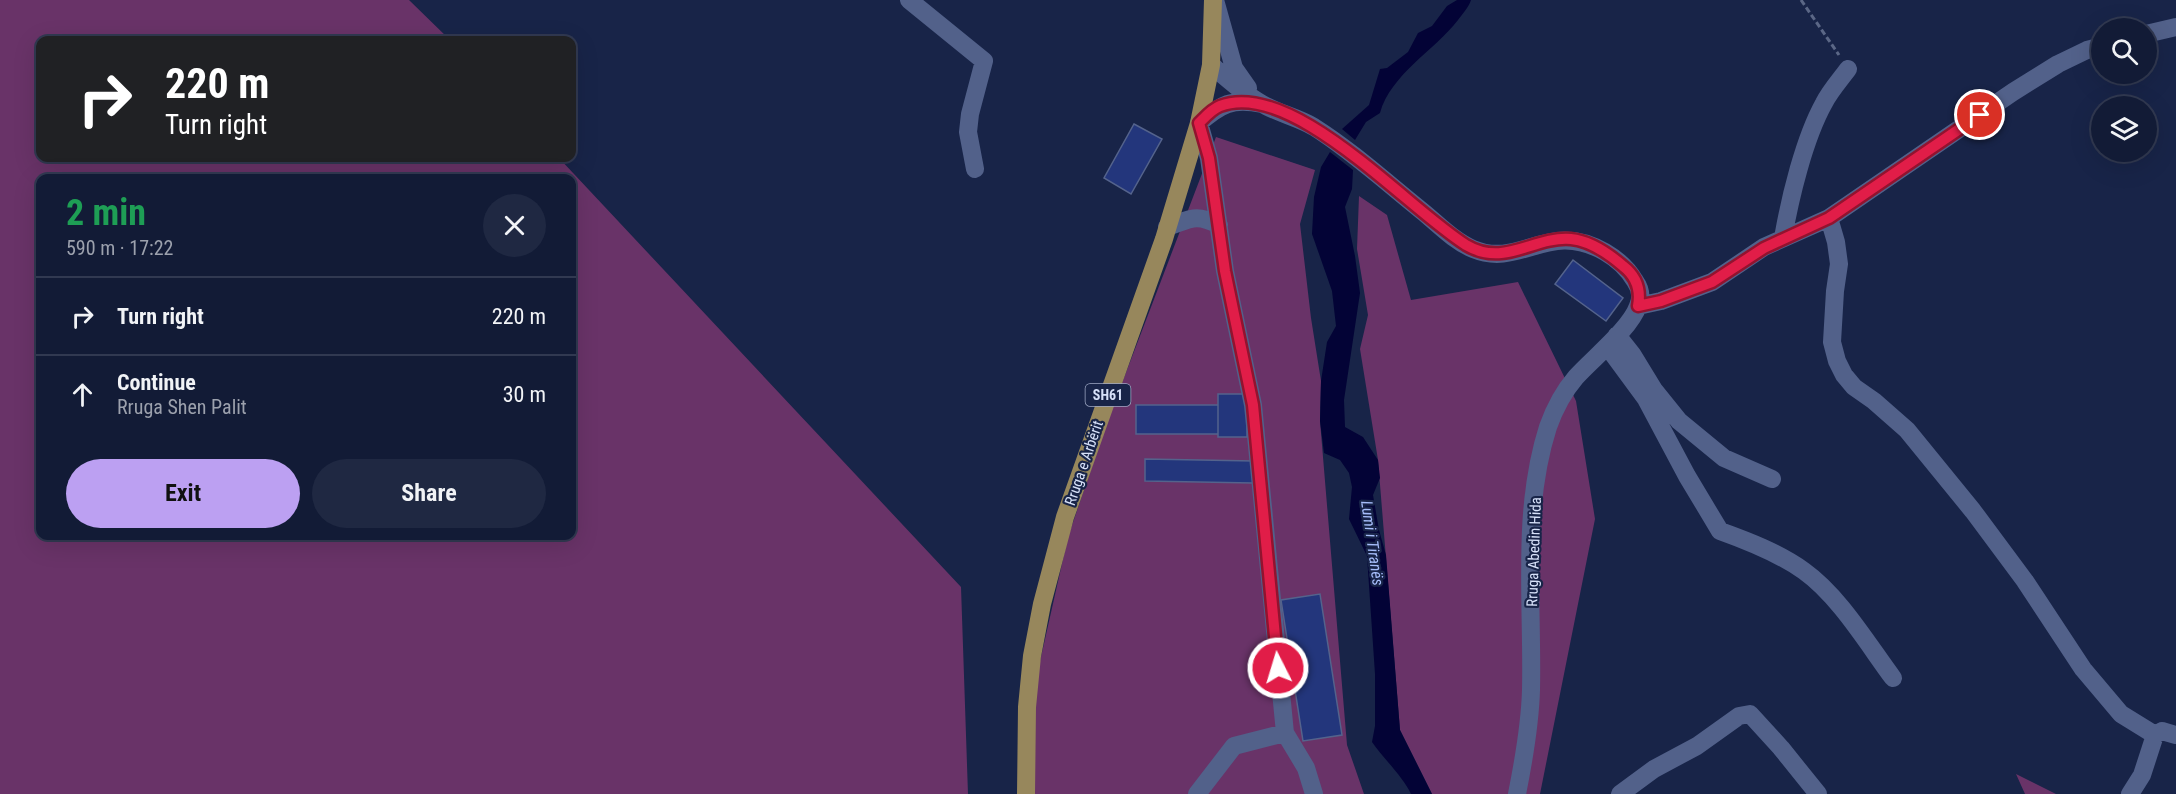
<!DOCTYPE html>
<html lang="en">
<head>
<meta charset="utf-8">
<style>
	:root { --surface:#121b36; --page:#1f2842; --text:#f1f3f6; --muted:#9ca1ad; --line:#313951; --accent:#bca0f2 }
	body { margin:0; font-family:"Roboto Condensed",sans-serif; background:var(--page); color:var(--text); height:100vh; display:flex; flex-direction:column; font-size:22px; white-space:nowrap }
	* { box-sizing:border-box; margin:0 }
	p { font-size:20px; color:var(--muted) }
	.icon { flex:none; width:33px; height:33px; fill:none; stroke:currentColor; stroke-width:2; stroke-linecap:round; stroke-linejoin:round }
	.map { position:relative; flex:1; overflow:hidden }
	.sheet { position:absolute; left:36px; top:174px; width:540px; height:366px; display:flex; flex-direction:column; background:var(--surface); border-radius:12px; box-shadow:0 6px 24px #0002,0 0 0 2px var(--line) }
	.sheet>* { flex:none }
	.hud { position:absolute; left:36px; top:36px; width:540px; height:126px; border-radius:12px; box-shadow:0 6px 24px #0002,0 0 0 2px var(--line); background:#202124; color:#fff; overflow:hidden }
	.fabs { position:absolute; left:2091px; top:18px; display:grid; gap:12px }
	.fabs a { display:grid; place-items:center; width:66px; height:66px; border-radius:50%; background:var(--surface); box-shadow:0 6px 24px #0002,0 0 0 2px var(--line); font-size:30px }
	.pin { position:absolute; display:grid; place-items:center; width:51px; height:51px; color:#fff; margin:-26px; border:3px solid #fff; border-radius:50%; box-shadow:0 2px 6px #0007 }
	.me { position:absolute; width:66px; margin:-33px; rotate:355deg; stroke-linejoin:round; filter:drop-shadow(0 0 4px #0008) }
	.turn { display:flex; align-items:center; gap:21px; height:126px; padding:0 30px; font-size:27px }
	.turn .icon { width:78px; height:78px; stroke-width:2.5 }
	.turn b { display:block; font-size:42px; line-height:51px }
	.round { display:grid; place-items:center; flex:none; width:63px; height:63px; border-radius:32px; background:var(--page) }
	.overview { display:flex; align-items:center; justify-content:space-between; height:102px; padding:0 30px }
	h1 { font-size:36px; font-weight:700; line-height:45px; color:#1e9e55 }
	.button { display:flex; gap:12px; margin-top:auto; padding:12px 30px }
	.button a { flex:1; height:69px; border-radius:36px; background:var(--accent); color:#111; font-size:24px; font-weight:700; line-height:69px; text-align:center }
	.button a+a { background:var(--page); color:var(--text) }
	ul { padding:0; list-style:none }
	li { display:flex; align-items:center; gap:18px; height:78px; padding:0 30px; border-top:2px solid var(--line) }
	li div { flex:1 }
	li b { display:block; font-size:22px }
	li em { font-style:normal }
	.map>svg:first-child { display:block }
</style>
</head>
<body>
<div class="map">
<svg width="2176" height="794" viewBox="0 0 2176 794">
	<rect width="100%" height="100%" fill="#182448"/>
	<!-- green -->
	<path fill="#693368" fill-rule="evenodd" d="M0,0H409L450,40H40V158H559L961,587L968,794H0ZM40,178H572V536H40Z
		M1216,137L1315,170L1300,224L1311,318L1321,381L1320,421L1347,745L1364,794H1032L1034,688L1068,537L1109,417Z
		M1359,196L1387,215L1411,300L1518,282L1576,401L1595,519L1540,794H1432L1400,730L1378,460L1360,349L1368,315L1357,249Z
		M2016,774L2056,794H2025Z"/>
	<!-- water -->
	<path fill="#030336" d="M1457,0H1471C1469,7 1463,13 1458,20C1434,51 1391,74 1380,113L1366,122L1355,140L1342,129L1369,105L1380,69L1387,68L1408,52L1418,33L1432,26L1447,6Z
		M1330,152L1353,170L1352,189L1345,207L1355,256L1360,293L1344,400L1345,427L1363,437L1378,460L1380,478L1373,495L1379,530L1386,555L1400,730L1432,794H1411C1404,778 1383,758 1372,742L1375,726V674L1367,556L1349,519L1352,487L1349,473L1340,460L1324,453L1320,421L1321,381L1327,342L1336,326L1332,291L1312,234L1314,197L1321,167Z"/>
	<!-- building -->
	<path fill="#23367c" stroke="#54638c" stroke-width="1.5" d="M1134,124L1162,139L1131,194L1104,178Z
		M1573,260L1623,298L1606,321L1555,284Z
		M1218,394H1247V437H1218Z
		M1136,405H1218V434H1136Z
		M1145,459L1254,461L1253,483L1145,481Z
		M1320,594L1342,735L1303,741L1281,600Z"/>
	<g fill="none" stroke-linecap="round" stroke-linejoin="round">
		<!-- path -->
		<path stroke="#5b6786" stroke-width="3" stroke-dasharray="6 3" stroke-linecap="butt" d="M1801,0L1839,55"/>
		<!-- minor -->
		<path stroke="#52618a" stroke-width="18" d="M909,0L984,61L970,114L968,132L975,169
			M1215,0L1234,68L1248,88
			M2146,34L2176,27
			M1211,65C1228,79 1246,96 1266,106C1281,114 1299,118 1314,127C1352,151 1387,183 1422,211C1438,224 1454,241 1473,249C1521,269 1548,219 1605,252C1617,259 1628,269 1635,281C1640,288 1642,297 1638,306C1630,329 1593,358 1576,377C1564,391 1554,410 1548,427C1521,511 1533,603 1531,690C1530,725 1524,759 1517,794
			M1829,218L1836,242L1839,264L1835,291L1832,342L1837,361L1844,375L1854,387L1874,401L1907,430L1973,511L2025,581L2083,669L2121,714L2155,735L2162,731L2176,735
			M1167,227C1191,219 1195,213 1219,225
			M1783,238C1790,198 1804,139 1824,103C1830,91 1840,80 1848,69
			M1638,306L1661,301L1712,282L1764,247L1829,218L2013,92L2058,64L2087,50L2102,46
			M1617,335L1632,354L1654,390L1679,421L1724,458L1772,479
			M1607,346L1646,399L1687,476L1720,531C1748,541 1779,553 1804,571C1839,596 1867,643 1893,678
			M1285,733L1306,768L1314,794
			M1197,794L1234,746L1285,733L1253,405L1225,271L1209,158L1199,123C1221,104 1232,98 1262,104
			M1620,794L1654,769L1697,746L1739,716L1750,714L1781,748L1818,794
			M2130,794L2142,775L2155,735"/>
		<!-- major -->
		<path stroke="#97875c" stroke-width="18" d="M1026,794L1027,707L1032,656L1042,604L1065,517L1164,239L1199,123L1211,65L1213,0"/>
	</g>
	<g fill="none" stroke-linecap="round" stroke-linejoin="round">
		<defs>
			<path id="route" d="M1278,668L1253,405L1225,271L1209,158L1199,123C1205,117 1212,109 1220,106C1292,78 1408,209 1466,245C1505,268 1533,236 1571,239C1591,241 1608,253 1623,266C1636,276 1641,290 1638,306L1661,301L1712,282L1764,248L1829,218L1980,115"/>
		</defs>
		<!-- route casing -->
		<use href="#route" stroke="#92132f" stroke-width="15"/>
		<!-- route -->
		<use href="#route" stroke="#e11d48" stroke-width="10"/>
	</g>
	<g text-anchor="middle" stroke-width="4.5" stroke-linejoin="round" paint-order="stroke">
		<!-- shield labels -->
		<rect fill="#182448" stroke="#9ea8c4" stroke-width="1.5" x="1085.5" y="384" width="45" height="22" rx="4.5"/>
		<g font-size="14" font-weight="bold" fill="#d7e1f9">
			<text x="1108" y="400">SH61</text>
		</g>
		<!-- street labels -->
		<g font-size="15" fill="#d7e1f9" stroke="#182448">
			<text transform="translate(1084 463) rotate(-71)" y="5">Rruga e Arbërit</text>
			<text transform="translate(1534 552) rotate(-88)" y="5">Rruga Abedin Hida</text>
		</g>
		<!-- water labels -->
		<g font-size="16" font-style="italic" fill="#a6bdfa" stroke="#182448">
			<text transform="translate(1373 543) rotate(82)" y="6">Lumi i Tiranës</text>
		</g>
	</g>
</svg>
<div class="fabs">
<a><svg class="icon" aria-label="search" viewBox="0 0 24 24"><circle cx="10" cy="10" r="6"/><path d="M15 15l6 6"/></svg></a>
<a><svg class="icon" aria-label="layers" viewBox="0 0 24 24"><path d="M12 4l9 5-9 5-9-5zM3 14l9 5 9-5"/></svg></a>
</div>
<div class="pin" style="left:1980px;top:115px;background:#d93025"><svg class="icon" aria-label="arrive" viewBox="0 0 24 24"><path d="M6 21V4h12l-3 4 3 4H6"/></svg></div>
<svg class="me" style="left:1278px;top:668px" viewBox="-20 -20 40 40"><circle r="17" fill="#e11d48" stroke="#fff" stroke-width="3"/><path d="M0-11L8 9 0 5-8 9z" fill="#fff"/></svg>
<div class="hud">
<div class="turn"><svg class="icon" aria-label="right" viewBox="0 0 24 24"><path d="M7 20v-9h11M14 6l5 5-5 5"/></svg><div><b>220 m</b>Turn right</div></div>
</div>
<section class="sheet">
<div class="overview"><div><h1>2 min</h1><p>590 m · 17:22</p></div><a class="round"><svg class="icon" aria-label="close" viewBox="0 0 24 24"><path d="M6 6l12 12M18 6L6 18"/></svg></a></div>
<ul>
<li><svg class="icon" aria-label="right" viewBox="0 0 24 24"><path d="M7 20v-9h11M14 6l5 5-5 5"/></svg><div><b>Turn right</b></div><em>220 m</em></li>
<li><svg class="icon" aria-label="ahead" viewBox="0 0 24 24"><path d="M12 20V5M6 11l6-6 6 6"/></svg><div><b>Continue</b><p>Rruga Shen Palit</p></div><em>30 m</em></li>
</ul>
<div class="button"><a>Exit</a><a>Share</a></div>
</section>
</div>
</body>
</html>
